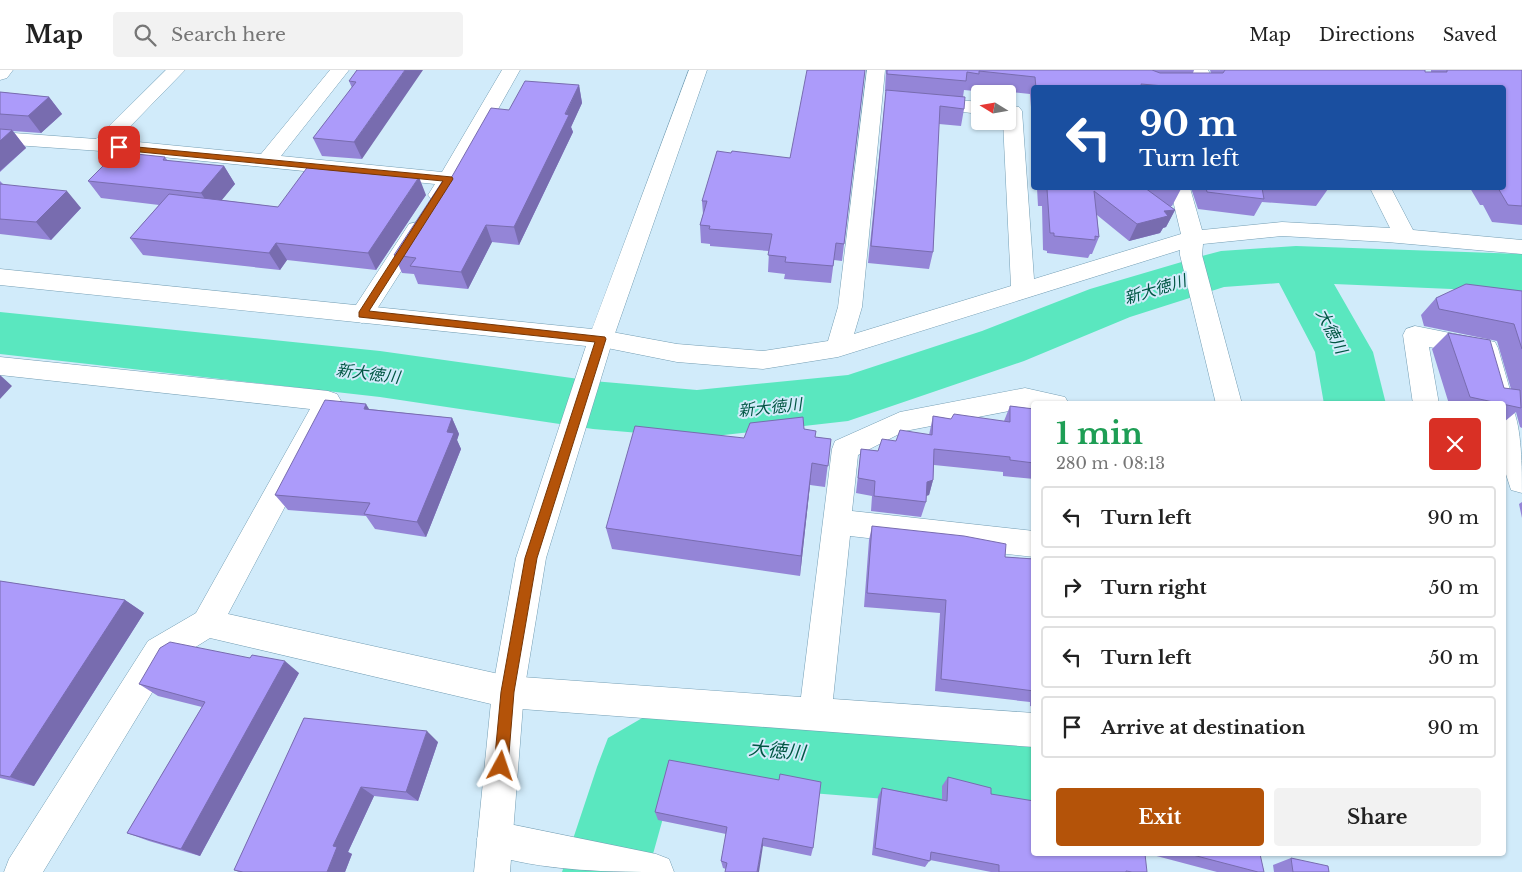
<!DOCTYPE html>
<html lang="en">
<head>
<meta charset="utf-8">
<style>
	:root { --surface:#fff; --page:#f2f2f2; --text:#222; --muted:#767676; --line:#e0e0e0; --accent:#b45309 }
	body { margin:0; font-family:"Libre Baskerville","Noto Sans JP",serif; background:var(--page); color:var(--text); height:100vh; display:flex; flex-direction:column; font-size:19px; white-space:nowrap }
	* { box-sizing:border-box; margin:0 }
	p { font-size:16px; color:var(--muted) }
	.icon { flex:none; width:28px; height:28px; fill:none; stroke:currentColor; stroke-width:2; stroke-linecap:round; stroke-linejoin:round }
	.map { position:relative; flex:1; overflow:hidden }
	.side { position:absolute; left:1031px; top:331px; width:475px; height:455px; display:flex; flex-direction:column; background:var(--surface); border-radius:5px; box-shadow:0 1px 4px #0004 }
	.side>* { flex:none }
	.top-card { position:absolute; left:1031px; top:15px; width:475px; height:105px; border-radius:5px; box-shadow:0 1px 4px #0004; background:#1a4fa0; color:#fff; overflow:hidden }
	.needle { width:32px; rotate:281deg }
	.buttons { position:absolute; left:971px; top:15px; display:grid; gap:10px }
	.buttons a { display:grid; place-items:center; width:45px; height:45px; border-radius:5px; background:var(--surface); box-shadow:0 1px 4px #0004; font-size:25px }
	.pin { position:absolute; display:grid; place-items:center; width:42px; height:42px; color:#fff; margin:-21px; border-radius:10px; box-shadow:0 2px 8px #0006 }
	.me { position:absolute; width:55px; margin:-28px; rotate:5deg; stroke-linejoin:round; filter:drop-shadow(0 0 4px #0008) }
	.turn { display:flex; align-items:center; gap:18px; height:105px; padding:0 25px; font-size:22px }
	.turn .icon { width:65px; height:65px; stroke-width:2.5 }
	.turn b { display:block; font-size:35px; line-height:42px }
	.round { display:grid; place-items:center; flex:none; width:52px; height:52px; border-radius:5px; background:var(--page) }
	.head { display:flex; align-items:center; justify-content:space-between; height:85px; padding:0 25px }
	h1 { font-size:30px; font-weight:700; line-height:38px; color:#1e9e55 }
	.primary-button { display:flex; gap:10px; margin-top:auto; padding:10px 25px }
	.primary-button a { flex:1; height:58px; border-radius:5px; background:var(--accent); color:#fff; font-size:20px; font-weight:700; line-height:58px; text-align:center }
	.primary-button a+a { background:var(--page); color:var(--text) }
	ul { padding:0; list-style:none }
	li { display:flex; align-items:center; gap:15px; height:62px; margin:0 10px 8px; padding:0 15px; border:2px solid var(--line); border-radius:5px }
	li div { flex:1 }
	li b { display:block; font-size:19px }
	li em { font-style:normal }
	header { display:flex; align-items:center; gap:30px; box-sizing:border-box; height:70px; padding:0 25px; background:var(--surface); border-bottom:1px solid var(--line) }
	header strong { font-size:24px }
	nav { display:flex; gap:28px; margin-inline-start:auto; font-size:18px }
	.search { width:350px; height:45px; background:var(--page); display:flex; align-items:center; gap:12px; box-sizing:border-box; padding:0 18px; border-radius:5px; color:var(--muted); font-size:19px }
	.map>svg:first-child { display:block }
</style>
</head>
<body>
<header>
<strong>Map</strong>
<div class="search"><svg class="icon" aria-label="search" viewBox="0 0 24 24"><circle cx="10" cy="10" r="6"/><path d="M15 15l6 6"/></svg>Search here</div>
<nav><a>Map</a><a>Directions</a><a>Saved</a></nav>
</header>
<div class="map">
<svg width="1522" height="802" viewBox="0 0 1522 802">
	<rect width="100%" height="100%" fill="#d1ebfa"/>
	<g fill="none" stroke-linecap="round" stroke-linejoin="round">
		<!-- river -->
		<path fill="#5ae7bf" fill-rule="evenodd" d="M1296,176L1522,184V222L1334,214L1373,282L1386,334H1324L1315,282L1279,213L1224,217L1130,247L1024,291L848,351L697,368L593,359L380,327L0,284V242L380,281L593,311L697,320L848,305L982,261L1090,219L1202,186L1221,181Z
			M677,632L1034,659V741L686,713L670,723L648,802H562L597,697L608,668L649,644Z"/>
		<defs>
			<path id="street" d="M0,0H13L7,8L0,10Z
				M166,0H185L117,70L261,84L330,0H349L281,86L442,102L502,0H520L450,125L446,130L439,132L432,130L428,125L435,114L101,81L0,74V62L96,69Z
				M867,0H885L862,237L854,264L1011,216L1003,51H1008V35L1019,37L1022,41L1034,209L1181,164L1170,118H1190L1202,160L1282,152L1390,158L1370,118H1391L1413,160L1522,170V184L1387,172L1282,166L1203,174L1202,185L1242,334H1216L1180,185V180L838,287L763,299L677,292L592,275L589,269L592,263L601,260L677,274L763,281L828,271L838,237Z
				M1190,0H1208L1216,15L1215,18H1175L1173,14L1175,10L1194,9Z
				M927,27L980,32V44L920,37L917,33L920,29Z
				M417,152L425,154L428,159L370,250L362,253L354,250L350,244L354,238L409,154Z
				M1415,256L1495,272L1498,278L1514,334L1512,337C1522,356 1522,400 1522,423L1511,420L1504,398V334H1488L1475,285L1429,277L1439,334H1413L1403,265L1406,259Z
				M0,287L328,321L337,324L341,331L228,544L508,606L801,627L832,379L835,371L900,342L1025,318L1065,327L1069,334H1034V340L1025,338L905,361L858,385L852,441L1034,461V487L850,466L833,629L1034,643V677L508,638L210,568L170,593L43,802H4L9,789L148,571L196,543L310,339L0,305Z
				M495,751L656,784L669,789L674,802C610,802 543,802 482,782L477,769L482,756Z"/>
			<path id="secondary" d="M689,0H707L613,269L546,488L524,622L510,802H474L492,622L516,488L586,276L0,215V199L592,259Z"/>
		</defs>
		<!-- street casing -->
		<use href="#street" stroke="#749eb4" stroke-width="1"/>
		<!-- secondary casing -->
		<use href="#secondary" stroke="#749eb4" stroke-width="1"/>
		<!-- street -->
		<use href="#street" fill="#fff" fill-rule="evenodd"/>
		<!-- secondary -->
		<use href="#secondary" fill="#fff" fill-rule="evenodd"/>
	</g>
	<!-- wall -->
	<path fill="#9485d7" d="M357,0L362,89L322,86L313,68L352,18L349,11Z
		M865,0L842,191L834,190L831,213L784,209L785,204L768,202L769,181L710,176V174L701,173L700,155L703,144L702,131L790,88Z
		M886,0H1194L1193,3H1211L1210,0H1425V2H1431V0H1522V155L1492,152L1483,135H1480L1470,118H1504V18H1034V76L1030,24L975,18V21L964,20L963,27L964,39L961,56L939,54L933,182L929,199L868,193L886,21H885Z
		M579,15L582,33L571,57L573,62L519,175L492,172L468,219L418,214L414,204L402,203L394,185L509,40Z
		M0,22L49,27L62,44L41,63L13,61L26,78L0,102Z
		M165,87L168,91L224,96L235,114L221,130L278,137L426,125L376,200L287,190L280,200L143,185L130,168L159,135L101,128L88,111Z
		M0,111L3,114L81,138L51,170L0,164Z
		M1037,118H1180L1181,119L1172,136H1170L1175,140L1166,157L1163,158L1160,163L1129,171L1097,145L1099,167L1092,184H1090L1088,188L1047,183V181L1043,180L1042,136H1038Z
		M1191,118H1327L1328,119L1316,136L1262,132L1254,146L1198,139Z
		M1522,221V358L1520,357L1516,342L1504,352V334H1449L1432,279L1448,263L1504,318L1511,319L1497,271L1424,256L1421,245L1436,228Z
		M1010,336L1034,339V409L1003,406V402L934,395L933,410L929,425L926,426V432L921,447L871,441L872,426L856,423L861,379L878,381L896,371L929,365L933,346L951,349L1004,351Z
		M369,339L452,348L459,364L457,370L461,379L426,467L375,459L366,446L288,440L275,425Z
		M804,359L815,367L831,369L825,417L810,415L800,506L612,479L606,458L744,368Z
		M1522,432V448L1519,434Z
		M872,456L1005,487L1034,489V637L1030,636V632L935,621L940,543L864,537L869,470Z
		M0,511L125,530L144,543L34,716L0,708Z
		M299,603L200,786L149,771L127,763L202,637L158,626L139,614Z
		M304,648L438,672L418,731L374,726L348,782L352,784L345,802H239L234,800Z
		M669,690L813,778L811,786L763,776L726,799L723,798L721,791L726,764L658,750L655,742Z
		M948,707L991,724L1147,802H991L930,790L925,797L872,785L878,727L882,718L942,729V716Z
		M1149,784H1260L1264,802H1217Z
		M1291,788L1329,802H1274L1273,795Z"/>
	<!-- shaded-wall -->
	<path fill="#786caf" d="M405,0H423L362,89L354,72Z
		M579,15L582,33L571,57L573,62L519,175L514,157Z
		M49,27L62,44L41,63L28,46Z
		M12,60L26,78L0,101V71Z
		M224,96L235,114L213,141L201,123Z
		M419,107L426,125L376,200L368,183Z
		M67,121L81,138L51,170L36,152Z
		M1175,140L1166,157L1163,158L1160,163L1129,171L1137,154L1164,141Z
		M486,155L492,172L468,219L461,202Z
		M276,173L287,190L280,200L269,183Z
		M0,305L12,316L0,329Z
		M366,334L376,350L364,339Z
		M452,348L459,364L457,370L461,379L426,467L417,452Z
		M812,393L810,415L800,506L801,486Z
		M933,410L929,425L922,427L927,412Z
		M125,530L144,543L34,716L10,707Z
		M285,591L299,603L200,786L181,779Z
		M427,661L438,672L418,731L406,722Z
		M361,717L374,726L348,782L352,784L345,802H327L333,776Z
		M763,768V776L759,802H757Z"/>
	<!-- building -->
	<path fill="#ac9bfa" stroke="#786caf" d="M357,0H405L354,72L313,68L356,12L349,11Z
		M807,0H865L844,174L836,173L833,196L785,192L786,187L768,185L772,164L709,159L710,156L700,155L707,131H702L717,81L731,83L732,81L790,88Z
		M887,0H1152L1160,3H1223L1225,0H1425V2H1447V0H1522V136L1508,135L1498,118H1494H1504V18H1187L1141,14L1142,18H1036L1035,7L979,1V4L967,2L966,11L887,4Z
		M525,11L579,15L565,44L569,45L514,157L486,155L461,202L410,196L416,188L394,185L444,109L450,110L491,38L509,40Z
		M886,20L965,27L964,39L940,36L933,182L871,176Z
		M0,22L49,27L28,46L0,44Z
		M0,59L12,60L0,71Z
		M117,82L165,87L163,90L224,96L201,123L88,111Z
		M309,95L419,107L368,183L276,173L269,183L130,168L169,124L278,137Z
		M0,114L67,121L36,152L0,149Z
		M1044,118H1145L1175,140L1164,141L1168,146L1137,154L1094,121L1099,167L1095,166V170L1054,166V163H1050L1047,119Z
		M1169,118H1180L1181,119Z
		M1206,118H1262L1264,129L1207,122Z
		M1309,118H1327L1328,119Z
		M1466,214L1522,221V279L1514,254L1439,239L1436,228Z
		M1448,263L1490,270L1504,318L1520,320L1521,338L1470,327Z
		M325,330L366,334L364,339L452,348L447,362L454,363L417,452L364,444L370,433L275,425Z
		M1010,336L1034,339V393L1010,390V387L934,379L933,410L927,412L926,432L874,426L875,411L858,408L861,379L878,381L882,369L896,371L900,360L932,365L933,346L951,349L954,344L1010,352Z
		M803,347L804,359L816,361L815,367L831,369L828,396L812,393L801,486L606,458L635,356L744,368L750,353Z
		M872,456L964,466L1006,474L1005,487L1034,489V621L941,609L946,530L867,523Z
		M0,511L125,530L10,707L0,705Z
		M170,572L250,588L252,585L285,591L181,779L127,763L205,632L139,614L160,578Z
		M304,648L427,661L406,722L361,717L333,776L337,777L327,802H243L234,800Z
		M669,690L779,710L780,704L821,712L813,778L763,768L757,802H725L727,793L721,791L727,757L655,742Z
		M948,707L991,718V724L1034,731V784H1145L1147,802H1132L1126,801V802H999V795L931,782L930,791L875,778L882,718L947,731Z
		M1189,784H1260L1264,802H1258Z
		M1291,788L1328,796L1329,802H1293Z"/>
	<!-- route -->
	<path fill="#b45309" stroke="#753606" d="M116,75L452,107L453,109L369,241L605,267L606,269L537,488L514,622L508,696L506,701L501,703L496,701L494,696L501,622L525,488L595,272L359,247V242L443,111L119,80L115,77Z"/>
	<g text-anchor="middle" stroke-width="4" stroke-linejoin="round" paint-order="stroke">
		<!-- water labels -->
		<g font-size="16" font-style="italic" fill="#005643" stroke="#d1ebfa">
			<text transform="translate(1155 219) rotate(-17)" y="6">新大徳川</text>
			<text transform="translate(1332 261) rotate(63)" y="6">大徳川</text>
			<text transform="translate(368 303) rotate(7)" y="6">新大徳川</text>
			<text transform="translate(770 337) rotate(-6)" y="6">新大徳川</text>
		</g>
		<!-- near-water labels -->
		<g font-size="19" font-style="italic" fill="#005643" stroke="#d1ebfa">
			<text transform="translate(777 680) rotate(5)" y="7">大徳川</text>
		</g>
	</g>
</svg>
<div class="buttons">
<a><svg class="needle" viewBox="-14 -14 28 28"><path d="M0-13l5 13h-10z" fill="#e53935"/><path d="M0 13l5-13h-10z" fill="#767676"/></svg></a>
</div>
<div class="pin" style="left:119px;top:77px;background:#d93025"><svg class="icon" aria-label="arrive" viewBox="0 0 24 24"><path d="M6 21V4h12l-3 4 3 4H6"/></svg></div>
<svg class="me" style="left:501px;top:696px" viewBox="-20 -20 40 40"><path d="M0-17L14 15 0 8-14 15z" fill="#b45309" stroke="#fff" stroke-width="4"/></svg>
<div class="top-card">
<div class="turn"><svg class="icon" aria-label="left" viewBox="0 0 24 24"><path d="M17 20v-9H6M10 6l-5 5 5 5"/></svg><div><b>90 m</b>Turn left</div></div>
</div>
<section class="side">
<div class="head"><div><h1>1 min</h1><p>280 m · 08:13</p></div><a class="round" style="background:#d93025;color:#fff"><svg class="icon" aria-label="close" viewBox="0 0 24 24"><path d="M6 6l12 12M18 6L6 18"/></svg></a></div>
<ul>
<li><svg class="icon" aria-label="left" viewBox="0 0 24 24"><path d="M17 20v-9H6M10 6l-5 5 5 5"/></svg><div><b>Turn left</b></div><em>90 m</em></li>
<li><svg class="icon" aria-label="right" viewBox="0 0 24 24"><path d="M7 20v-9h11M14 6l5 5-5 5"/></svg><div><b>Turn right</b></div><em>50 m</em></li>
<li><svg class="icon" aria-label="left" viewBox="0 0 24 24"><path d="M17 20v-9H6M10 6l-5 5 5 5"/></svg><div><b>Turn left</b></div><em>50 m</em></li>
<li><svg class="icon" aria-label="arrive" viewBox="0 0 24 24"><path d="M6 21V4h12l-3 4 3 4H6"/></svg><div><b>Arrive at destination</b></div><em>90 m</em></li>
</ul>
<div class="primary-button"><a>Exit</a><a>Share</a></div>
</section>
</div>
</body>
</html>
